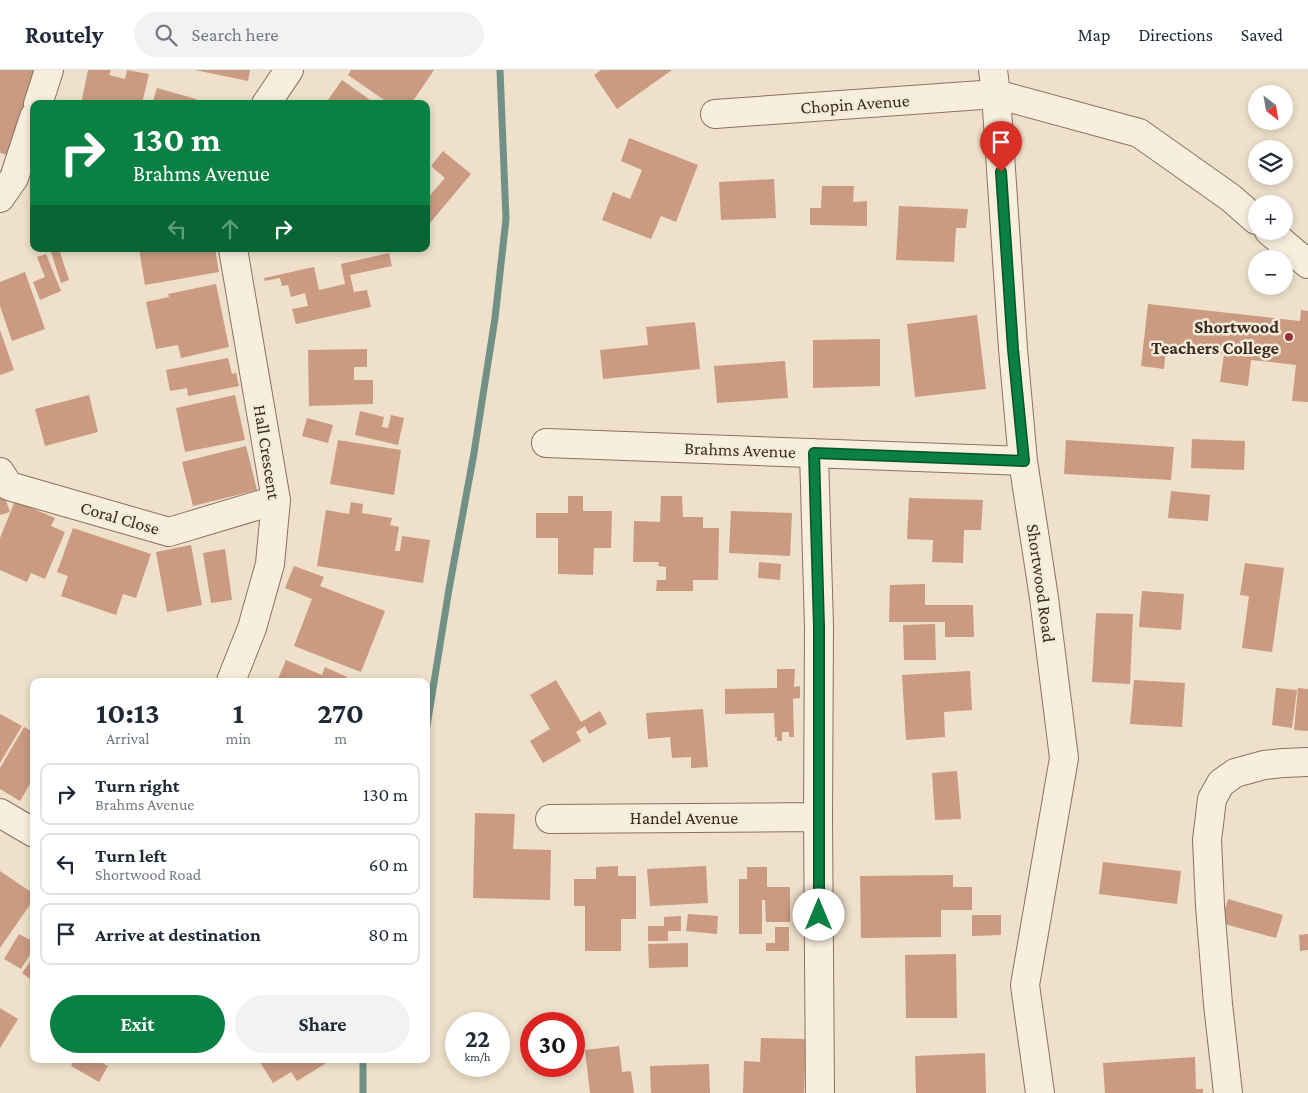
<!DOCTYPE html>
<html lang="en">
<head>
<meta charset="utf-8">
<style>
	:root { --surface:#fff; --page:#f2f2f3; --text:#1f2937; --muted:#747a83; --line:#e0e1e3; --accent:#0b8043 }
	body { margin:0; font-family:"Crimson Pro",serif; background:var(--page); color:var(--text); height:100vh; display:flex; flex-direction:column; font-size:19px; white-space:nowrap }
	* { box-sizing:border-box; margin:0 }
	p { font-size:16px; color:var(--muted) }
	.icon { flex:none; width:28px; height:28px; fill:none; stroke:currentColor; stroke-width:2; stroke-linecap:round; stroke-linejoin:round }
	.map { position:relative; flex:1; overflow:hidden }
	.panel { position:absolute; left:30px; top:608px; width:400px; height:385px; display:flex; flex-direction:column; background:var(--surface); border-radius:10px; box-shadow:0 2px 8px #0003 }
	.panel>* { flex:none }
	.guide { position:absolute; left:30px; top:30px; width:400px; height:152px; border-radius:10px; box-shadow:0 2px 8px #0003; background:#0b8043; color:#fff; overflow:hidden }
	.needle { width:32px; rotate:149deg }
	.fabs { position:absolute; left:1248px; top:15px; display:grid; gap:10px }
	.fabs a { display:grid; place-items:center; width:45px; height:45px; border-radius:50%; background:var(--surface); box-shadow:0 2px 8px #0003; font-size:25px }
	.speed { position:absolute; left:445px; top:942px; display:flex; gap:10px; font-size:25px; font-weight:700; text-align:center }
	.speed>* { display:grid; place-content:center; width:65px; height:65px; border-radius:50%; background:var(--surface); box-shadow:0 2px 8px #0003; line-height:1 }
	.speed small { font-size:12px; font-weight:400 }
	.speed .limit { border:8px solid #d22; background:#fff; color:#111 }
	.pin { position:absolute; display:grid; place-items:center; width:42px; height:42px; color:#fff; margin:-51px -21px; border-radius:50% 50% 50% 0; rotate:-45deg; box-shadow:0 0 5px #0007 }
	.pin .icon { rotate:45deg }
	.me { position:absolute; width:55px; margin:-28px; rotate:0deg; stroke-linejoin:round; filter:drop-shadow(0 0 4px #0008) }
	.turn { display:flex; align-items:center; gap:18px; height:105px; padding:0 20px; font-size:22px }
	.turn .icon { width:65px; height:65px; stroke-width:2.5 }
	.turn b { display:block; font-size:35px; line-height:42px }
	.lanes { display:flex; align-items:center; height:48px; padding:0 20px; background:#0003; justify-content:center; gap:25px; direction:ltr }
	.lanes .off { opacity:.35 }
	.eta { display:flex; justify-content:space-evenly; align-items:center; height:85px; text-align:center }
	.eta b { font-size:30px; font-weight:700; line-height:35px }
	.action { display:flex; gap:10px; margin-top:auto; padding:10px 20px }
	.action a { flex:1; height:58px; border-radius:30px; background:var(--accent); color:#fff; font-size:20px; font-weight:700; line-height:58px; text-align:center }
	.action a+a { background:var(--page); color:var(--text) }
	ul { padding:0; list-style:none }
	li { display:flex; align-items:center; gap:15px; height:62px; margin:0 10px 8px; padding:0 10px; border:2px solid var(--line); border-radius:10px }
	li div { flex:1 }
	li b { display:block; font-size:19px }
	li em { font-style:normal }
	header { display:flex; align-items:center; gap:30px; box-sizing:border-box; height:70px; padding:0 25px; background:var(--surface); border-bottom:1px solid var(--line) }
	header strong { font-size:24px }
	nav { display:flex; gap:28px; margin-inline-start:auto; font-size:18px }
	.search { width:350px; height:45px; background:var(--page); display:flex; align-items:center; gap:12px; box-sizing:border-box; padding:0 18px; border-radius:28px; color:var(--muted); font-size:19px }
	.map>svg:first-child { display:block }
</style>
</head>
<body>
<header>
<strong>Routely</strong>
<div class="search"><svg class="icon" aria-label="search" viewBox="0 0 24 24"><circle cx="10" cy="10" r="6"/><path d="M15 15l6 6"/></svg>Search here</div>
<nav><a>Map</a><a>Directions</a><a>Saved</a></nav>
</header>
<div class="map">
<svg width="1308" height="1023" viewBox="0 0 1308 1023">
	<rect width="100%" height="100%" fill="#eee0ca"/>
	<g fill="none" stroke-linecap="round" stroke-linejoin="round">
		<!-- stream -->
		<path stroke="#719186" stroke-width="7" d="M426,662L449,519L474,383L495,248L506,149L500,0
			M363,1023V989"/>
	</g>
	<!-- building -->
	<path fill="#ca9a81" d="M0,0H36L15,87L0,83Z
		M88,0H111L109,5L125,9L127,0L149,4L142,34H81Z
		M195,0H250L248,11Z
		M351,0H434L411,34H390L348,5Z
		M601,0H672L617,39L594,5Z
		M342,10L376,34H333L328,30Z
		M157,18L196,29L195,34H152Z
		M629,68L698,95L676,152L661,146L651,169L602,150L613,122L630,129L642,100L621,91Z
		M443,81L471,104L430,153L426,150V130L445,108L431,96Z
		M774,109L776,148L721,150L719,112Z
		M822,116H854L853,132L867,131V156L810,155V138H821Z
		M899,136L968,139L966,158H956L954,192L896,190Z
		M50,179H59L69,210L61,213Z
		M139,179H215L219,202L145,215Z
		M389,183L392,196L350,205L354,222L367,220L371,237L296,254L292,239L308,236L305,223L291,227L288,215L282,216L280,208L265,211L264,208L314,197L319,220L345,214L341,194Z
		M46,184L61,221L40,230L33,212L45,207L37,187Z
		M25,202L45,259L12,271L0,236V212Z
		M216,214L229,277L181,288L178,275L156,279L146,232L169,227L168,224Z
		M1148,234L1300,251L1301,240L1308,241V332L1292,331L1296,295L1251,290L1248,316L1220,312L1224,284L1166,278L1164,299L1141,296Z
		M977,245L986,319L915,327L907,254Z
		M695,252L700,299L603,309L600,280L648,275L646,257Z
		M0,260L14,300L0,305Z
		M880,269V316L813,318V270Z
		M367,279V297H354V310H373V334L309,336L308,280Z
		M228,288L232,304L236,303L239,316L188,326L187,318L170,321L166,300Z
		M785,291L788,328L717,333L714,296Z
		M89,325L98,362L45,376L35,339Z
		M235,325L245,370L185,382L176,338Z
		M360,341L384,347L382,357L388,358L391,345L404,348L398,375L355,365Z
		M307,348L333,355L328,373L302,366Z
		M1192,369L1245,371L1244,400L1191,398Z
		M338,370L401,380L394,425L330,414Z
		M1066,370L1174,377L1171,410L1064,404Z
		M246,376L257,420L193,436L182,392Z
		M0,414L10,442L0,445Z
		M1171,421L1210,425L1208,451L1168,448Z
		M568,426H583V441H612L611,478H594L593,505L558,504V468H536V443H568Z
		M661,426H682L683,447H703V458H719L718,510H693V521H656L657,510H666V497L658,496L659,492H633L634,451L660,452Z
		M909,428L983,430L981,460H964L963,493L932,492L933,470L907,469Z
		M15,431L55,448L51,456L65,462L45,509L31,503L27,512L0,500V468Z
		M351,432L363,434L362,443L392,448L390,455L399,457L395,481H400L402,466L430,470L423,513L317,496L326,440L349,444Z
		M731,441L792,443L790,486L729,483Z
		M73,458L151,484L136,528L123,524L116,545L61,526L68,506L57,502Z
		M191,475L202,535L167,542L156,482Z
		M225,479L232,530L211,533L203,483Z
		M759,492L781,494L780,510L758,508Z
		M1245,493L1284,498L1272,582L1242,578L1249,526L1240,525Z
		M294,496L324,507L320,516L385,541L361,602L294,576L312,529L285,518Z
		M925,514V535H973L974,567H945V552H889L890,515Z
		M1142,521L1184,524L1181,560L1139,557Z
		M1096,543L1133,544L1130,614L1092,612Z
		M935,554L936,590H904L903,555Z
		M286,590L322,605L325,597L347,607L345,611H277Z
		M777,599H795L794,617L800,616V628L793,629L794,667H789V662H782V671H777V667H775L774,643L725,644V619L777,618Z
		M970,601L972,640L944,642L945,667L906,670L902,605Z
		M556,610L581,652L600,641L607,654L589,664L585,656L576,662L581,671L543,693L530,671L550,659L530,625Z
		M1134,610L1185,613L1182,657L1130,654Z
		M1276,618L1297,620L1292,658L1272,655Z
		M1298,618L1308,619V661L1294,660Z
		M703,639L708,697L691,698V687L672,688L670,667L648,669L646,643Z
		M0,644L22,656L0,693Z
		M24,657L34,662V707L20,731L0,719V698Z
		M957,701L961,749L935,750L932,703Z
		M475,743L515,744L513,779L551,780L550,830L473,828Z
		M1103,792L1181,801L1177,834L1099,824Z
		M618,796V806H636V849H621V881H585V836H574V809H596V797Z
		M706,796L708,833L650,836L647,799Z
		M747,797H767V817H790V852H766L765,830H762V864H739V809H747Z
		M0,801L34,824V829L0,878Z
		M953,805V817H972V840H941V867L861,868L860,806Z
		M1228,829L1283,845L1276,868L1221,853Z
		M688,844L718,846L717,864L686,861Z
		M972,845H1001V865L972,866Z
		M681,846V861H668V871H648V856H664V847Z
		M775,857H789V881H766V873H775Z
		M19,864L34,872V878L21,899L4,889Z
		M1308,864V880L1300,881L1299,865Z
		M688,873V897L649,898L648,874Z
		M956,884L957,948H906L905,885Z
		M34,886V909L33,911L22,903Z
		M0,938L18,949L0,978Z
		M761,968L806,969L804,1023H743L744,991L760,992Z
		M619,976L622,1002L631,1001L634,1023H590L585,980Z
		M985,983L986,1023H916L915,986Z
		M1195,987L1196,1019H1203V1023H1105L1103,993Z
		M75,989H95L108,996L99,1012L71,996Z
		M258,989H333L297,1011L291,1002L273,1013Z
		M709,994L710,1023H651L650,996Z"/>
	<g fill="none" stroke-linecap="round" stroke-linejoin="round">
		<defs>
			<path id="minor" d="M993,0L996,24L1013,279L1023,391L1044,528L1064,688L1025,915L1040,1023
				M38,34L49,0
				M266,34L289,0
				M715,44L996,24L1139,63L1231,128L1256,150
				M0,128L14,108L34,47
				M1269,161L1308,194
				M546,373L1023,391
				M814,383L819,557L818,747L820,1023
				M0,402L9,416L169,462L276,430
				M231,611L252,558L270,494L276,430L233,179
				M0,743L34,763
				M550,749L818,747
				M1228,1023L1218,934L1210,836L1207,770L1212,729L1221,713L1235,703L1264,695L1283,693L1308,692"/>
		</defs>
		<!-- minor casing -->
		<use href="#minor" stroke="#8a725e" stroke-width="30"/>
		<!-- minor -->
		<use href="#minor" stroke="#f8eedd" stroke-width="28"/>
	</g>
	<g fill="none" stroke-linecap="round" stroke-linejoin="round">
		<defs>
			<path id="route" d="M819,845V557L814,383L1024,391L1013,279L1001,102"/>
		</defs>
		<!-- route casing -->
		<use href="#route" stroke="#07532c" stroke-width="12"/>
		<!-- route -->
		<use href="#route" stroke="#0b8043" stroke-width="9"/>
	</g>
	<!-- markers -->
	<circle fill="#973039" stroke="#f5ebd9" stroke-width="2" cx="1289" cy="267" r="5"/>
	<g text-anchor="middle" stroke-width="5" stroke-linejoin="round" paint-order="stroke">
		<!-- street labels -->
		<g font-size="18" fill="#3b2c21" stroke="#f5ebd9">
			<text transform="translate(855 34) rotate(-4)" y="6">Chopin Avenue</text>
			<text transform="translate(740 380) rotate(2)" y="6">Brahms Avenue</text>
			<text transform="translate(267 382) rotate(81)" y="6">Hall Crescent</text>
			<text transform="translate(120 448) rotate(16)" y="6">Coral Close</text>
			<text transform="translate(1041 513) rotate(82)" y="6">Shortwood Road</text>
			<text x="684" y="754">Handel Avenue</text>
		</g>
		<!-- poi labels -->
		<g font-size="18" font-weight="bold" fill="#3b2c21" stroke="#f5ebd9" text-anchor="end">
			<text x="1279" y="263">Shortwood<tspan x="1279" dy="21">Teachers College</tspan></text>
		</g>
	</g>
</svg>
<div class="fabs">
<a><svg class="needle" viewBox="-14 -14 28 28"><path d="M0-13l5 13h-10z" fill="#e53935"/><path d="M0 13l5-13h-10z" fill="#747a83"/></svg></a>
<a><svg class="icon" aria-label="layers" viewBox="0 0 24 24"><path d="M12 4l9 5-9 5-9-5zM3 14l9 5 9-5"/></svg></a>
<a>+</a>
<a>−</a>
</div>
<div class="speed"><div>22<small>km/h</small></div><div class="limit">30</div></div>
<div class="pin" style="left:1001px;top:102px;background:#d93025"><svg class="icon" aria-label="arrive" viewBox="0 0 24 24"><path d="M6 21V4h12l-3 4 3 4H6"/></svg></div>
<svg class="me" style="left:819px;top:845px" viewBox="-20 -20 40 40"><circle r="19" fill="#fff"/><path d="M0-13L10 11 0 6-10 11z" fill="#0b8043"/></svg>
<div class="guide">
<div class="turn"><svg class="icon" aria-label="right" viewBox="0 0 24 24"><path d="M7 20v-9h11M14 6l5 5-5 5"/></svg><div><b>130 m</b>Brahms Avenue</div></div>
<div class="lanes"><svg class="icon off" aria-label="left" viewBox="0 0 24 24"><path d="M17 20v-9H6M10 6l-5 5 5 5"/></svg><svg class="icon off" aria-label="ahead" viewBox="0 0 24 24"><path d="M12 20V5M6 11l6-6 6 6"/></svg><svg class="icon" aria-label="right" viewBox="0 0 24 24"><path d="M7 20v-9h11M14 6l5 5-5 5"/></svg></div>
</div>
<section class="panel">
<div class="eta">
<div><b>10:13</b><p>Arrival</p></div>
<div><b>1</b><p>min</p></div>
<div><b>270</b><p>m</p></div>
</div>
<ul>
<li><svg class="icon" aria-label="right" viewBox="0 0 24 24"><path d="M7 20v-9h11M14 6l5 5-5 5"/></svg><div><b>Turn right</b><p>Brahms Avenue</p></div><em>130 m</em></li>
<li><svg class="icon" aria-label="left" viewBox="0 0 24 24"><path d="M17 20v-9H6M10 6l-5 5 5 5"/></svg><div><b>Turn left</b><p>Shortwood Road</p></div><em>60 m</em></li>
<li><svg class="icon" aria-label="arrive" viewBox="0 0 24 24"><path d="M6 21V4h12l-3 4 3 4H6"/></svg><div><b>Arrive at destination</b></div><em>80 m</em></li>
</ul>
<div class="action"><a>Exit</a><a>Share</a></div>
</section>
</div>
</body>
</html>
